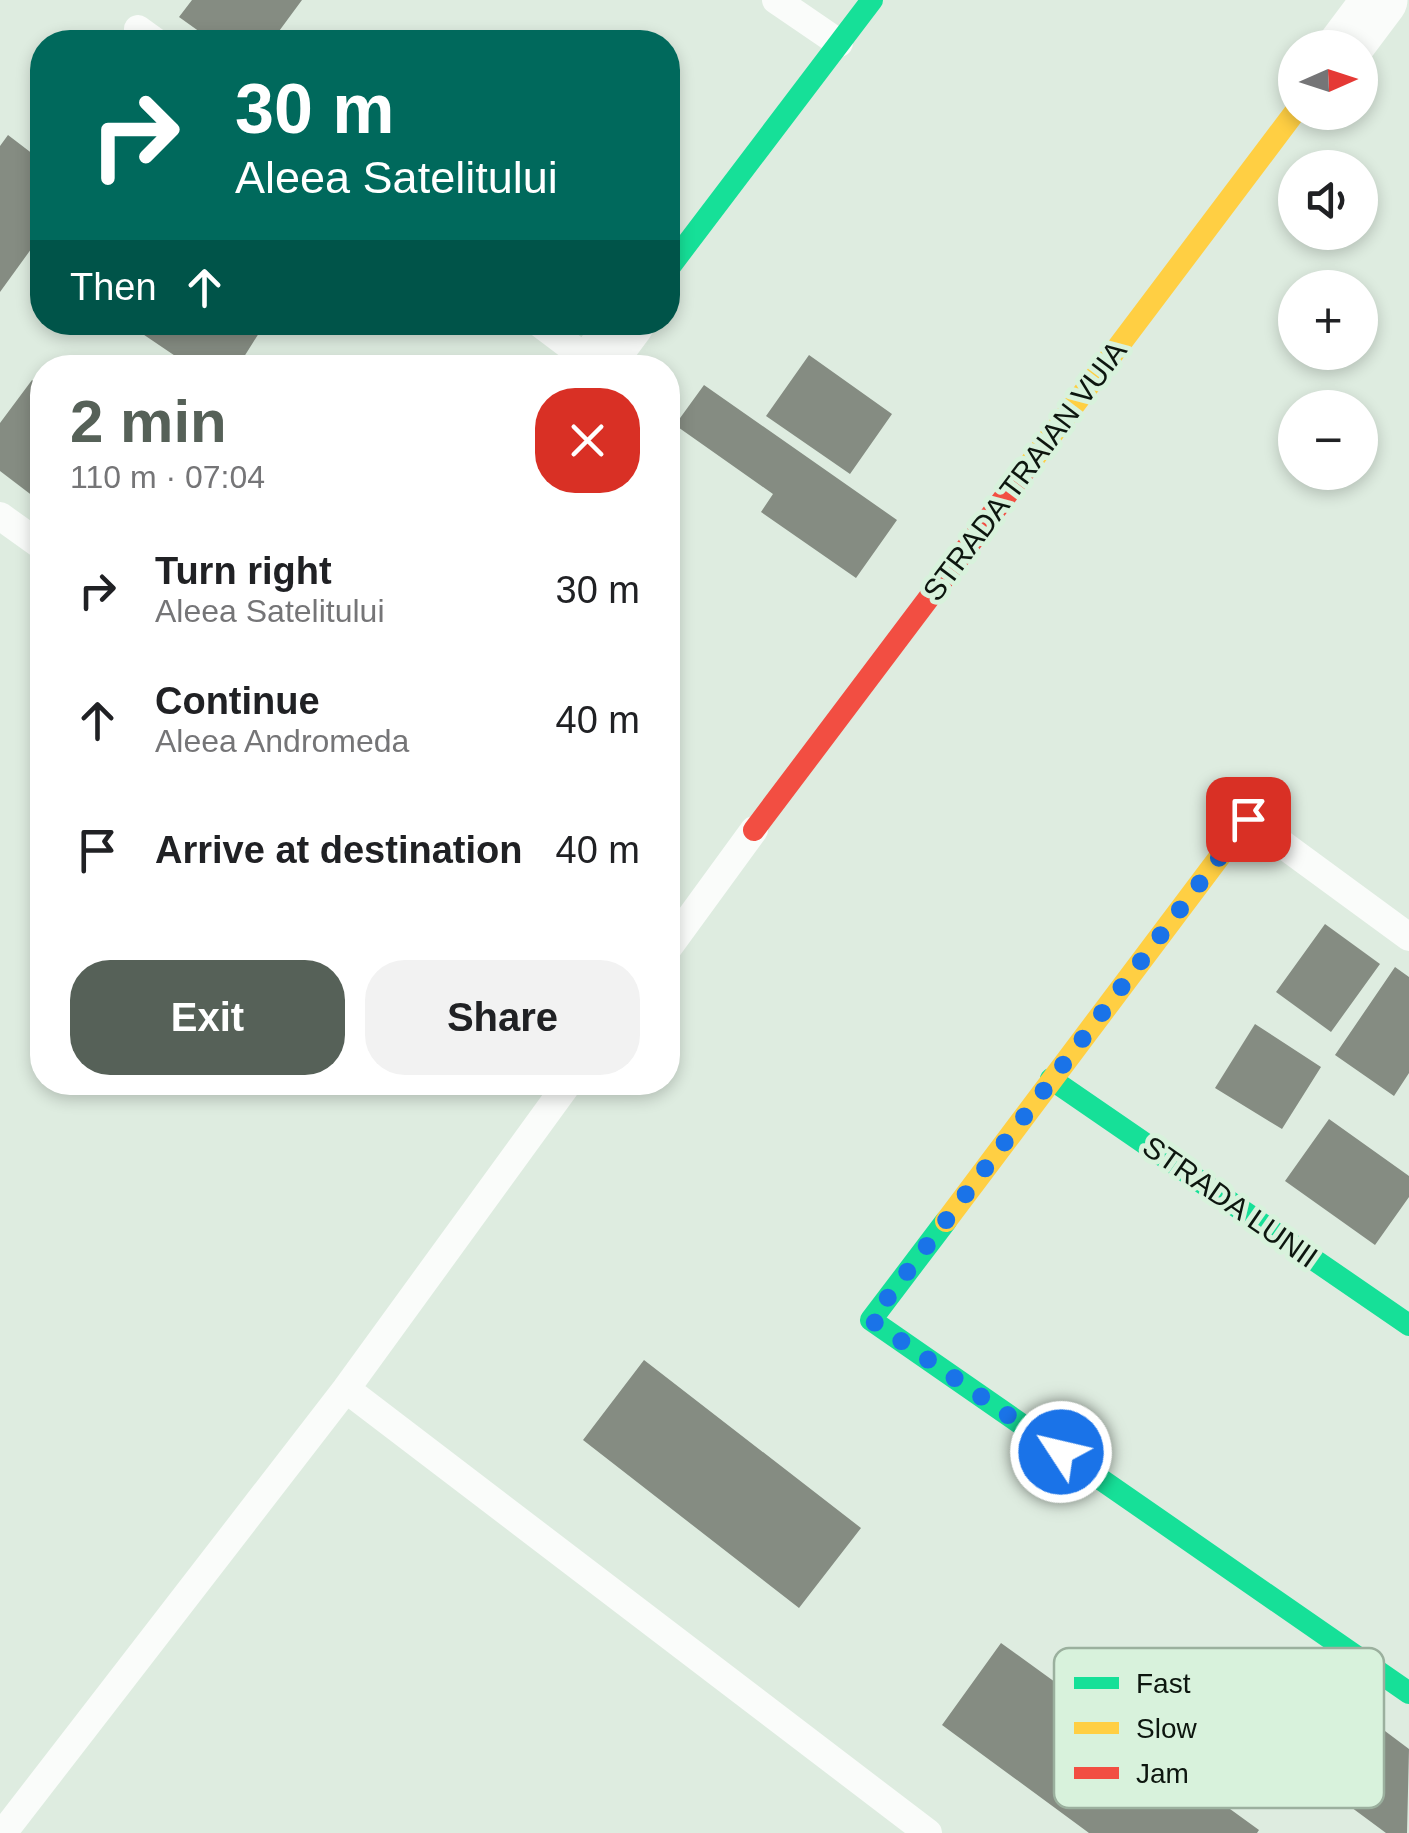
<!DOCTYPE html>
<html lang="en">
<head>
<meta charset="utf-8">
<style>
	:root { --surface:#fff; --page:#f2f2f2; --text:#202124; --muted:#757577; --accent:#566158 }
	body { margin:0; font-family:Arial,sans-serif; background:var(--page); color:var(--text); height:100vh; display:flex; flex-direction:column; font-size:38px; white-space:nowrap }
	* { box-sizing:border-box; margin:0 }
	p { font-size:32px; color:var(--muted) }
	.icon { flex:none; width:55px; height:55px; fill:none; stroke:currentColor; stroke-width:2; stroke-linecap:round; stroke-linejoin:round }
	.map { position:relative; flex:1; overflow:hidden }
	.panel { position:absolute; left:30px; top:355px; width:650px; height:740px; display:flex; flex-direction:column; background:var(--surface); border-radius:40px; box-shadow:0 5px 15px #0003 }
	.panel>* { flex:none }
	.top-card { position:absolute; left:30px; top:30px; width:650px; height:305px; border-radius:40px; box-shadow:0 5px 15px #0003; background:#00695c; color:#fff; overflow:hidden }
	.needle { width:65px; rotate:87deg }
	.controls { position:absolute; left:1278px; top:30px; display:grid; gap:20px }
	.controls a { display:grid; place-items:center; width:100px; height:100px; border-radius:50%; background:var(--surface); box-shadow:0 5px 15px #0003; font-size:50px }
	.pin { position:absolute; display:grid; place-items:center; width:85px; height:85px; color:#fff; margin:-42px; border-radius:20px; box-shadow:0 5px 15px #0006 }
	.me { position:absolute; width:110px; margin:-55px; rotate:305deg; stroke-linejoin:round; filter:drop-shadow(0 0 8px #0008) }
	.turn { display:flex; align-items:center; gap:35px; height:210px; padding:0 40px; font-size:45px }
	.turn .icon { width:130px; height:130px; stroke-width:2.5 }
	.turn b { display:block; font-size:70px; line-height:85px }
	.then { display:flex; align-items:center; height:95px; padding:0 40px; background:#0003; gap:20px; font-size:38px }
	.round { display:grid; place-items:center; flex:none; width:105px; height:105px; border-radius:40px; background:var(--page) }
	.overview { display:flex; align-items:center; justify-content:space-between; height:170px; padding:0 40px }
	h1 { font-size:60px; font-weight:800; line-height:75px; color:var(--accent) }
	.action { display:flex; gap:20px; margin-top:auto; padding:20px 40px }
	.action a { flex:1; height:115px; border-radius:40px; background:var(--accent); color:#fff; font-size:40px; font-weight:800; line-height:115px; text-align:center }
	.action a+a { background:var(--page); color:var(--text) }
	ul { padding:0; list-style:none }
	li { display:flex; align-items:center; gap:30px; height:130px; padding:0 40px }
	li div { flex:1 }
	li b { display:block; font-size:38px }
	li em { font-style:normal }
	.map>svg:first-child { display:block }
</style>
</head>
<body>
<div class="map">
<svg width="1409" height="1833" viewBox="0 0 1409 1833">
	<rect width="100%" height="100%" fill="#deece0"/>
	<!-- building -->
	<path fill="#858c82" d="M192,0H302L271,42H214L179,17Z
		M8,135L42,161V234L0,292V146Z
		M125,322H266L237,368H193Z
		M809,355L892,414L850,474L766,416Z
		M32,380L42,388V503L0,471V423Z
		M704,385L897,520L856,578L761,512L773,494L675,425Z
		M1325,924L1380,964L1331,1032L1276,992Z
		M1395,967L1409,977V1073L1394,1096L1335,1055Z
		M1255,1024L1321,1067L1282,1129L1215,1088Z
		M1329,1119L1409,1176V1197L1375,1245L1285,1181Z
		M644,1360L861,1528L799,1608L583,1440Z
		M1001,1643L1259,1830L1257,1833H1089L942,1725Z
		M1385,1731L1409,1749L1407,1833H1386L1336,1796Z"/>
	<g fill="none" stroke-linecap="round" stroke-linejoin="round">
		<!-- lane -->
		<path stroke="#fafcfa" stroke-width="28" d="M776,0L839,43
			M138,29L156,42
			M538,322L595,365
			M0,516L42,546
			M1248,819L1409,937
			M668,948L754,830
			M346,1389L928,1833
			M3,1833L346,1389L569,1082"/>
		<!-- street -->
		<path stroke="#fafcfa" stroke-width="55" d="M1344,48L1380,0
			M595,365L627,322"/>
		<!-- fast -->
		<path stroke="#16e098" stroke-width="22" d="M668,269L872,0
			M1051,1079L1409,1325
			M946,1221L871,1320L1409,1693"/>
		<!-- slow -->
		<path stroke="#ffcf43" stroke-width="22" d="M1026,469L1295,112
			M946,1221L1248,819"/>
		<!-- jam -->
		<path stroke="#f24e42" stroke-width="22" d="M754,830L1026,469"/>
	</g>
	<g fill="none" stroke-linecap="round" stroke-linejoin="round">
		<!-- route -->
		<path stroke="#1a73e8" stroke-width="18" stroke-dasharray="0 32.4" d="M1061,1452L871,1320L1248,819"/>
	</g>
	<g text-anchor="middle" stroke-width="10" stroke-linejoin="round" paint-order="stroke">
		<!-- street labels -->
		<g font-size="30" fill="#0d160f" stroke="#d8f2dc">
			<text transform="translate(1025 471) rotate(-53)" y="10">STRADA TRAIAN VUIA</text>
			<text transform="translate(1230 1202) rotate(35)" y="10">STRADA LUNII</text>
		</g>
	</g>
	<!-- legend -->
	<rect x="1054" y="1648" width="330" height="160" rx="15" fill="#d8f2dc" stroke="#9bb09e" stroke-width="2.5"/>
	<rect x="1074" y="1677" width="45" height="12" fill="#16e098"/>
	<rect x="1074" y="1722" width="45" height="12" fill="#ffcf43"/>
	<rect x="1074" y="1767" width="45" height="12" fill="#f24e42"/>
	<g font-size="28" fill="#0d160f">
		<text x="1136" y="1693">Fast</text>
		<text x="1136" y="1738">Slow</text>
		<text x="1136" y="1783">Jam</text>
	</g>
</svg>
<div class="controls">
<a><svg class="needle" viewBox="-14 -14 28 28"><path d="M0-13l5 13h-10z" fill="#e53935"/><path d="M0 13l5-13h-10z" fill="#757577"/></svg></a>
<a><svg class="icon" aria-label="sound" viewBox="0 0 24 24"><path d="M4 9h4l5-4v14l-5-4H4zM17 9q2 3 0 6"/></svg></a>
<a>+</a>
<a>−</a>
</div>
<div class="pin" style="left:1248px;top:819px;background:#d93025"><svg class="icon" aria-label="arrive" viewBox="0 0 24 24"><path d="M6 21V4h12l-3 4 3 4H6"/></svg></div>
<svg class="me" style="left:1061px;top:1452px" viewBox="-20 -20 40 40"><circle r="17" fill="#1a73e8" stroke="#fff" stroke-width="3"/><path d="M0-11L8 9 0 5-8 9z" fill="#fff"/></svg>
<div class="top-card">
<div class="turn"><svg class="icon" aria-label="right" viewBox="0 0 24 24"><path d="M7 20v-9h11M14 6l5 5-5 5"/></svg><div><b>30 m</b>Aleea Satelitului</div></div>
<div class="then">Then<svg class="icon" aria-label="ahead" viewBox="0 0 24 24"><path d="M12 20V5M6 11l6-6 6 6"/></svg></div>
</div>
<section class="panel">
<div class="overview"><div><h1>2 min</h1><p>110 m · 07:04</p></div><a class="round" style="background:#d93025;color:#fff"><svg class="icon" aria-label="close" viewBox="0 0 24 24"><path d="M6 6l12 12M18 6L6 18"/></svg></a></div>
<ul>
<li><svg class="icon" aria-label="right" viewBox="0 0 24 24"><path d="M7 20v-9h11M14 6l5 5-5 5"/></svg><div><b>Turn right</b><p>Aleea Satelitului</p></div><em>30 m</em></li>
<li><svg class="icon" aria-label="ahead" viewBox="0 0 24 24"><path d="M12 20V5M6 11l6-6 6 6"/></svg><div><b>Continue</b><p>Aleea Andromeda</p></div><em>40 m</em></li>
<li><svg class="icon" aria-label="arrive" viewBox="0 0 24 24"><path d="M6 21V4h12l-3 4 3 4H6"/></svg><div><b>Arrive at destination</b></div><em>40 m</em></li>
</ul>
<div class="action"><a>Exit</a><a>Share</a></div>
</section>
</div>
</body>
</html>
